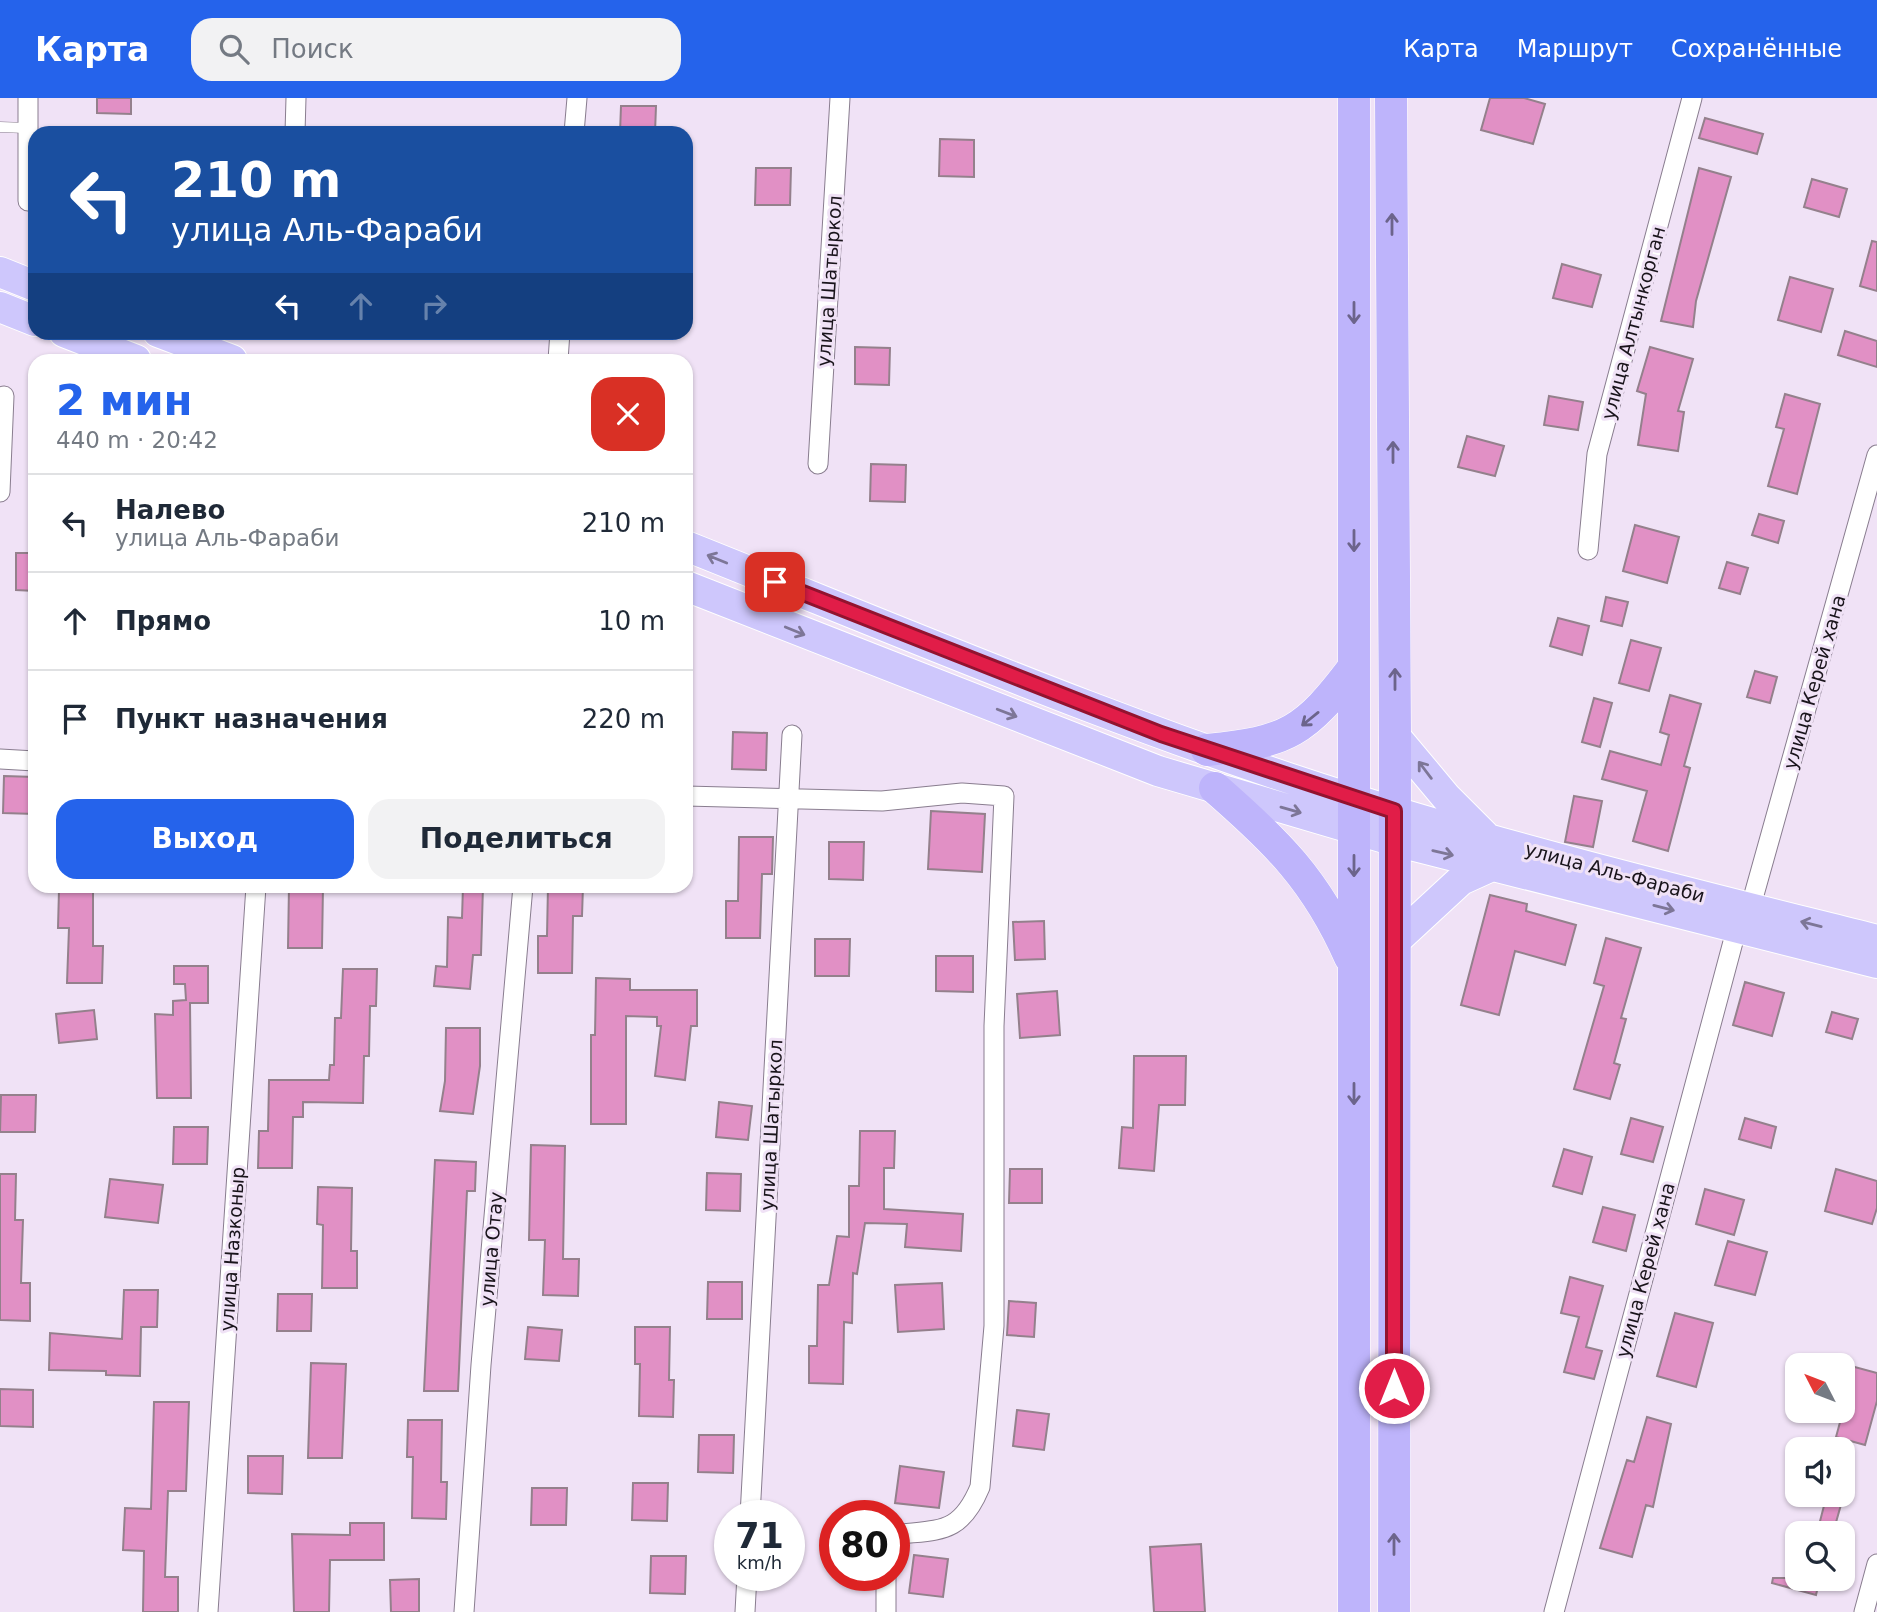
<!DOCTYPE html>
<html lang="ru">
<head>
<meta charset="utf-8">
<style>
	:root { --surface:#fff; --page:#f2f2f3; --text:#1f2937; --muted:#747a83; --line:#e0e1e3; --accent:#2563eb }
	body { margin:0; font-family:"DejaVu Sans",sans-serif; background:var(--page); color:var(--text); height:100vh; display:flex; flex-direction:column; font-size:26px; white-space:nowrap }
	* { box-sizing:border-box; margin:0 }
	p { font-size:23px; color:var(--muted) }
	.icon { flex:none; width:38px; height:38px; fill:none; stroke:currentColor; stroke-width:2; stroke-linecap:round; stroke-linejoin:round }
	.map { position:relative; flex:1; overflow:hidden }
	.side { position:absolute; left:28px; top:256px; width:665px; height:539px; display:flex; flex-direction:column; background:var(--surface); border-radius:21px; box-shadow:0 2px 5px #0004 }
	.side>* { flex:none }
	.banner { position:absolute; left:28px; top:28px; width:665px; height:214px; border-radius:21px; box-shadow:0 2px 5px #0004; background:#1a4fa0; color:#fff; overflow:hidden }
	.needle { width:46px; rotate:312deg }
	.tools { position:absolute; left:1785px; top:1255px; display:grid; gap:14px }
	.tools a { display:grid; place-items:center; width:70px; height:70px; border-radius:14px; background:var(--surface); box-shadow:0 2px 5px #0004; font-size:35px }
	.speed { position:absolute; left:714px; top:1402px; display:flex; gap:14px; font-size:35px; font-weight:700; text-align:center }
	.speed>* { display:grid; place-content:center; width:91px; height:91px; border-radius:50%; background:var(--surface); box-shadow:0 2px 5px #0004; line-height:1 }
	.speed small { font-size:18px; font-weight:400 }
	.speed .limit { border:10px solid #d22; background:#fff; color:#111 }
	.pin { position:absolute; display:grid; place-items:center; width:60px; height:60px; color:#fff; margin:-30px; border-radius:14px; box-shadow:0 4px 10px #0006 }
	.me { position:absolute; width:77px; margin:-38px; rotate:0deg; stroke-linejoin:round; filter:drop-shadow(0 0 5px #0008) }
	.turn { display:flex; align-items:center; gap:24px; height:147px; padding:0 28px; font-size:32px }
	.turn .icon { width:91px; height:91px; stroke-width:2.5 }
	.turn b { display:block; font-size:49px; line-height:60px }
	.lanes { display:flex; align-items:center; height:66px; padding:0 28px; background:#0003; justify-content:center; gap:35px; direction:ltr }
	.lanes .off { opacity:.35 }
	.round { display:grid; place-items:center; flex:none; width:74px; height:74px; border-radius:21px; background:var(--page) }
	.summary { display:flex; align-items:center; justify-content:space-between; height:119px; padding:0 28px }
	h1 { font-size:42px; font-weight:600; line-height:52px; color:var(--accent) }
	.button { display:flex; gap:14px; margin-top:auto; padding:14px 28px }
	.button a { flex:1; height:80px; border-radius:21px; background:var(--accent); color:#fff; font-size:28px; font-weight:600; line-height:80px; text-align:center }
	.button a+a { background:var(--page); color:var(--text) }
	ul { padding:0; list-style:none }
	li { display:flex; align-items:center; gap:21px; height:98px; padding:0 28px; border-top:2px solid var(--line) }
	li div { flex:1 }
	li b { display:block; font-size:26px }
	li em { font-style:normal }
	header { display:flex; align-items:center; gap:42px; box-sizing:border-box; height:98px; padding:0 35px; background:var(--accent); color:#fff }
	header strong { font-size:33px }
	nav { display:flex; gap:38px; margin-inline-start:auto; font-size:24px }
	.search { width:490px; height:63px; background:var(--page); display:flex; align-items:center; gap:18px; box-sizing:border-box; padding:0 24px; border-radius:21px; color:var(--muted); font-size:26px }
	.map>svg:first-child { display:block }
</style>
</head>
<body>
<header>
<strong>Карта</strong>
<div class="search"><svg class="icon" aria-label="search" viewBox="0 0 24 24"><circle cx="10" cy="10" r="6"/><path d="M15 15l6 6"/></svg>Поиск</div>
<nav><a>Карта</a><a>Маршрут</a><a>Сохранённые</a></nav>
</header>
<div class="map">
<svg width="1877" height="1514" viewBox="0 0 1877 1514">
	<rect width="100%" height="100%" fill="#f0e2f6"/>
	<!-- building -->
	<path fill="#e190c5" stroke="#94808c" stroke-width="2" d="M97,0H131V16L97,15Z
		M1490,0H1524L1545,6L1533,46L1481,32Z
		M621,8H656L655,35H620Z
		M1705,20L1763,36L1757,56L1699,40Z
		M940,41L974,42V79L939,78Z
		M756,70H791L790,107H755Z
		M1699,70L1731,79L1696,203L1693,229L1661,223Z
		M1812,81L1847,91L1839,119L1804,109Z
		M1872,143L1877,144V193L1860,188Z
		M1562,166L1601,177L1592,209L1553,200Z
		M1790,179L1833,191L1821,234L1778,222Z
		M1845,233L1877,243V269L1838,257Z
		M855,249L890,250L889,287L855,286Z
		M1650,249L1693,261L1678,313L1684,314L1678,353L1638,347L1646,296L1637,293Z
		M1785,296L1820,306L1797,396L1768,388L1784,331L1776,329Z
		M1549,298L1583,304L1578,332L1544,327Z
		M1467,338L1504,348L1495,378L1458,369Z
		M871,366L906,367L905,404L870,403Z
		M1759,416L1784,423L1778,445L1752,437Z
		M1635,427L1679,439L1667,485L1623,473Z
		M16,455H35V493L16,492Z
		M1727,464L1748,470L1740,496L1719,490Z
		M1606,499L1628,504L1622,528L1601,523Z
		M1558,520L1589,528L1582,557L1550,548Z
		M1631,542L1661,550L1649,593L1619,585Z
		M1755,573L1777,579L1770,605L1747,599Z
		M1670,597L1701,606L1684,668L1690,670L1668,753L1633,743L1647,693L1602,681L1610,653L1661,667L1669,637L1660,634Z
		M1594,600L1612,605L1600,649L1582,644Z
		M733,634L767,635L766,672L732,671Z
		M4,678L35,679V716L3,715Z
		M1574,698L1602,703L1593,749L1565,744Z
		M931,713L985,716L982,774L928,771Z
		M739,739H773L772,776H762L760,840H726V803H738Z
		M829,744H864L863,782L829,781Z
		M289,788H323L322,850H288Z
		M463,788H483L481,857H473L470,891L434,888L436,868L447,869L448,819L462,820Z
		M548,788H583L582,818H573L572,875H538V838H547Z
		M59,792L93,793V848H103L102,885H67L69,830H58Z
		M1490,797L1527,806L1526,813L1576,827L1565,867L1515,853L1499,917L1461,907Z
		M1044,823L1045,861L1015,862L1013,824Z
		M1606,840L1641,850L1621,920L1626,921L1614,965L1620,967L1610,1001L1574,991L1604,888L1594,885Z
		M815,841H850L849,878H815Z
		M936,858H973V894L936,893Z
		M174,868H208V905H190L191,1000H157L155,916L173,917V903L186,902L185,886H174Z
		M343,871H377L376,908H370L369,958H364L363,1005L303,1004V1019H293L292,1070H258L259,1033H268L269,982H329L330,967H334L335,920H341Z
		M596,880L630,881V892H697V928H691L685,982L655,978L661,928H657V919L626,918V1026H591V937H595Z
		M1745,884L1784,895L1772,938L1733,927Z
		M1057,893L1060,937L1020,940L1017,896Z
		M94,912L97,941L59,945L56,916Z
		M1832,914L1858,921L1852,941L1826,934Z
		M446,930H480V968L473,1016L440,1013L445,983Z
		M1134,958H1186L1185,1007H1159L1154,1073L1119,1070L1122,1029L1133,1030Z
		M1,997H36L35,1034H0Z
		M719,1004L752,1008L748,1042L716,1039Z
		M1631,1020L1663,1029L1653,1064L1621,1056Z
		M1745,1020L1776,1029L1771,1050L1739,1041Z
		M174,1029H208L207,1066H173Z
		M860,1033H895L894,1070H884V1111L963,1116L961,1153L905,1149L907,1126L865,1125L857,1176L853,1175L852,1225L844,1224L843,1286L809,1285V1248H817L818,1187H829L837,1138L849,1139V1088H859Z
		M531,1047L565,1048L563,1161H579L578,1198L543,1197L545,1142H529Z
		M1564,1051L1592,1059L1582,1096L1553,1088Z
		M435,1062L476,1064L475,1093H467L458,1293H424Z
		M1010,1071H1042V1105H1009Z
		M1836,1071L1877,1083V1110L1872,1126L1825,1113Z
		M707,1075L741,1076L740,1113L706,1112Z
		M0,1076H16L15,1122H23L21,1185H30V1223L0,1222Z
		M110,1081L163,1087L158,1125L105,1119Z
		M318,1089L352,1090L351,1153H357V1190H322L323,1127L317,1126Z
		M1705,1091L1744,1102L1734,1137L1696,1126Z
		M1603,1109L1635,1117L1626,1153L1593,1144Z
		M1728,1143L1767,1154L1755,1197L1715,1187Z
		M1570,1179L1603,1188L1586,1249L1602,1253L1594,1281L1564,1274L1579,1219L1561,1215Z
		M708,1184H742V1221H707Z
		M942,1185L944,1231L898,1234L895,1187Z
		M124,1192H158L157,1229H141L140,1278L106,1277V1273L49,1272L50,1235L122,1241Z
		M278,1196H312L311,1233H277Z
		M1009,1203L1036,1205L1034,1239L1007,1237Z
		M1675,1215L1713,1225L1696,1289L1657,1278Z
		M528,1229L562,1232L559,1263L525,1261Z
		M635,1229H670L669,1282H674L673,1319L639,1318L640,1266H635Z
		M311,1265L346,1266L342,1360H308Z
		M1851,1268L1877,1275V1303L1865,1347L1836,1339L1848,1295L1844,1294Z
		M0,1291L33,1292V1329L0,1328Z
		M154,1304H189L186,1393H168L165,1479H178V1514H143L144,1453L123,1452L125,1410L151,1411Z
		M1017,1312L1049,1316L1044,1352L1013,1348Z
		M1647,1319L1671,1326L1653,1409L1646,1407L1632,1459L1600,1450L1627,1362L1634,1364Z
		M408,1322H442L441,1384H447L446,1421L412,1420L413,1359H407Z
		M699,1337H734L733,1375L698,1374Z
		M248,1358H283L282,1396L248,1395Z
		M900,1368L944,1374L939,1410L895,1405Z
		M633,1385H668L667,1423L632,1422Z
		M532,1390H567L566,1427H531Z
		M1827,1396H1844L1833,1435H1817Z
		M350,1425H384V1462H330L329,1514H294L292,1436L350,1437Z
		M1201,1446L1205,1514H1154L1150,1449Z
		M914,1457L948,1461L943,1499L909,1495Z
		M651,1458H686L685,1496L650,1495Z
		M1773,1480H1820L1816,1497L1772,1485Z
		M419,1481V1514H391L390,1482Z"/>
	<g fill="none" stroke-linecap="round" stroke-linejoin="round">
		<defs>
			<path id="service" d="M0,29L26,30"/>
			<path id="minor" d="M295,35L296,0
				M574,35L577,0
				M28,103V0
				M558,262L560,234
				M818,366L840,0
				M0,394L4,298
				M1588,452L1597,356L1692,0
				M0,661L35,663
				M686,698L882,703L962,695L1004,698L994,928V1228L980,1389C960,1437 940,1431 894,1437
				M1750,811L1877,357
				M750,1418L792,637
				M208,1514L256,788
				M464,1514L481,1267L523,788
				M745,1514L747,1477
				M886,1514V1477
				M1554,1514L1737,829
				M1864,1514L1877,1466"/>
			<path id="primary" d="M0,174L35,188
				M0,209L35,223
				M64,234L136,262
				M158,234L232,262
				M686,448C907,536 1126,630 1353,701C1525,755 1702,798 1877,842
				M686,488L1158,673L1395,743L1877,865
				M1395,638L1446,699L1484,737
				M1395,843L1461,782L1494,767"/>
			<path id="trunk" d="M1391,0L1395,638L1394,1514
				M1207,652C1288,644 1305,634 1354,569
				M1215,690C1277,744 1316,782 1350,859
				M1354,1514V0"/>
		</defs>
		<!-- service casing -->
		<use href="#service" stroke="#897d8f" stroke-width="11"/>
		<!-- minor casing -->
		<use href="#minor" stroke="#897d8f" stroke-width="21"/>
		<!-- primary casing -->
		<use href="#primary" stroke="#fff" stroke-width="32"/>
		<!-- trunk casing -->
		<use href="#trunk" stroke="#fff" stroke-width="33"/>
		<!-- service -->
		<use href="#service" stroke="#fff" stroke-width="10"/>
		<!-- minor -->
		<use href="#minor" stroke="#fff" stroke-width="19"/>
		<!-- primary -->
		<use href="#primary" stroke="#cec7fc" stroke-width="30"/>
		<!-- trunk -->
		<use href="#trunk" stroke="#beb4fb" stroke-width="32"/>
	</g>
	<!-- one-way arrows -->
	<defs><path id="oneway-shaft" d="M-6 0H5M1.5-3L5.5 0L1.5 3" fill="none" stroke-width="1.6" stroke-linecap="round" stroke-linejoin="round" transform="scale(1.75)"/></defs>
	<g stroke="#6c648b">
		<use href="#oneway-shaft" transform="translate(1392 126) rotate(-90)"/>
		<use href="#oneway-shaft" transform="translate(1354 215) rotate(90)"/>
		<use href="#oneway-shaft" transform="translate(1393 354) rotate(-90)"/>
		<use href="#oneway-shaft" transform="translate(1354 443) rotate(90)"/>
		<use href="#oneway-shaft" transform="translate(1395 581) rotate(-90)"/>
		<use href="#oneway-shaft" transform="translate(1310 621) rotate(141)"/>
		<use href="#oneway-shaft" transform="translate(1354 768) rotate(90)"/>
		<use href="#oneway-shaft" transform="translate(1354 996) rotate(90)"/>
		<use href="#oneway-shaft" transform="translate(1394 1446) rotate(-90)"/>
	</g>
	<g stroke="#7d7697">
		<use href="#oneway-shaft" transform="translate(717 461) rotate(-158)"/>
		<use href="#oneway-shaft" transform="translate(795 533) rotate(22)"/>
		<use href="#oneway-shaft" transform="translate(1007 615) rotate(21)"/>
		<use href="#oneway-shaft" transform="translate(1425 672) rotate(-127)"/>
		<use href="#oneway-shaft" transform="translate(1291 712) rotate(16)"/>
		<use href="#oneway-shaft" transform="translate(1443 755) rotate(13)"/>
		<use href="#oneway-shaft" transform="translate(1664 810) rotate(14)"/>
		<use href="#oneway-shaft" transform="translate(1811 826) rotate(-166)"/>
	</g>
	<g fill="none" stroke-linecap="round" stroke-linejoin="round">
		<defs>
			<path id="route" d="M775,484L1161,636L1394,713V1290"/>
		</defs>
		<!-- route casing -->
		<use href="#route" stroke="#92132f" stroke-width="18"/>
		<!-- route -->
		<use href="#route" stroke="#e11d48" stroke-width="12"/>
	</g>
	<g text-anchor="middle" stroke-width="6" stroke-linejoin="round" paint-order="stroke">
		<!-- street labels -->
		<g font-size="19" fill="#19141b" stroke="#f0e2f6">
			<text transform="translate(829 183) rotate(-86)" y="7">улица Шатыркол</text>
			<text transform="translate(1633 225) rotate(-75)" y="7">улица Алтынкорган</text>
			<text transform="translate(1814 584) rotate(-74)" y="7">улица Керей хана</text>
			<text transform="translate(1615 774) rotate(15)" y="7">улица Аль-Фараби</text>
			<text transform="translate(771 1027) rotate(-87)" y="7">улица Шатыркол</text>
			<text transform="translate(232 1151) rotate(-86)" y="7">улица Назконыр</text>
			<text transform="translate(491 1151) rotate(-85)" y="7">улица Отау</text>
			<text transform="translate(1645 1172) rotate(-75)" y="7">улица Керей хана</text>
		</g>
	</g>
</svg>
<div class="tools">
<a><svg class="needle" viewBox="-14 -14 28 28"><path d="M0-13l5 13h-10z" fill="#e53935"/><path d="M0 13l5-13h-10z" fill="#747a83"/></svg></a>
<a><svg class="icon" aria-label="sound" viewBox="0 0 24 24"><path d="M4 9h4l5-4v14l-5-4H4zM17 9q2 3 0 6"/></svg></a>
<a><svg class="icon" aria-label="search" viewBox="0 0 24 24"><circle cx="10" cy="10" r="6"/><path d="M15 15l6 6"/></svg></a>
</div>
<div class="speed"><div>71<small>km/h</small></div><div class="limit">80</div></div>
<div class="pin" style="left:775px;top:484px;background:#d93025"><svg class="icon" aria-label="arrive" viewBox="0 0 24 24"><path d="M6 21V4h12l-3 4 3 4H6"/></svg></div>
<svg class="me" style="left:1394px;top:1290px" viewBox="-20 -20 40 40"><circle r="17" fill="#e11d48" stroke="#fff" stroke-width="3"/><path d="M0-11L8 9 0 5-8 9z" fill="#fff"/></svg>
<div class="banner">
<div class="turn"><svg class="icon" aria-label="left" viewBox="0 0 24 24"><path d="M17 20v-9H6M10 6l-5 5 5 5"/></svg><div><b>210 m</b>улица Аль-Фараби</div></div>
<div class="lanes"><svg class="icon" aria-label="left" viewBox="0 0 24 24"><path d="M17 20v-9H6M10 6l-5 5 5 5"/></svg><svg class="icon off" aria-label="ahead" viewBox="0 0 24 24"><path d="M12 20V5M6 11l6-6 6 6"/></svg><svg class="icon off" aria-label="right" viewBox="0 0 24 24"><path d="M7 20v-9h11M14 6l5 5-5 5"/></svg></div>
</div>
<section class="side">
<div class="summary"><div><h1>2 мин</h1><p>440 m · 20:42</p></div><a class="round" style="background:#d93025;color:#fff"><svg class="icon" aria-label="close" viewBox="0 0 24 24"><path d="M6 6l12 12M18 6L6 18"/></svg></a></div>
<ul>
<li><svg class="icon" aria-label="left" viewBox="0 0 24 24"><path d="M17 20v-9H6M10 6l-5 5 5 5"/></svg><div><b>Налево</b><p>улица Аль-Фараби</p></div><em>210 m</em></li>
<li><svg class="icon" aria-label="ahead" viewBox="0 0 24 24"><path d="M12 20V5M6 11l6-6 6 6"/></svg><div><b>Прямо</b></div><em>10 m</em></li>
<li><svg class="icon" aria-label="arrive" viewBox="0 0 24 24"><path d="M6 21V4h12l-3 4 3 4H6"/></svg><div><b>Пункт назначения</b></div><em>220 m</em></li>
</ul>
<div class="button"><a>Выход</a><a>Поделиться</a></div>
</section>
</div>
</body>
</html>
